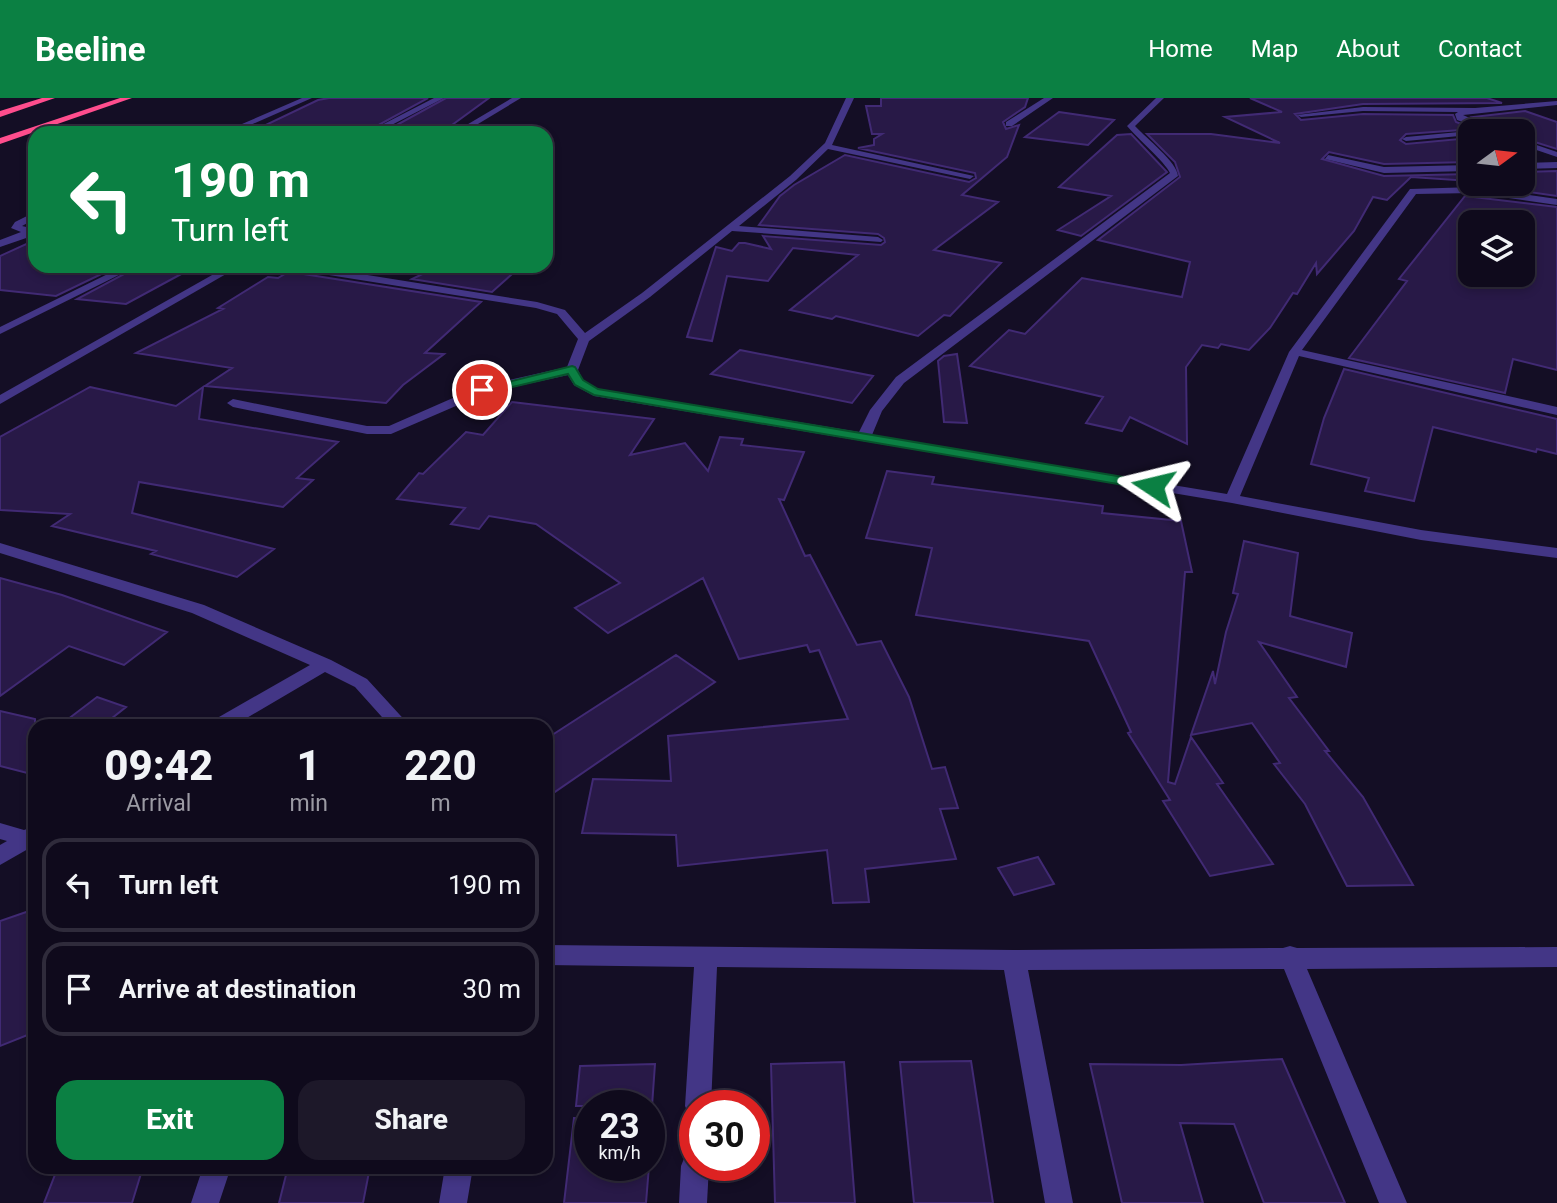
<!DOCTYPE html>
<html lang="en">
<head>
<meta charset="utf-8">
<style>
	:root { --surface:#0f0a1c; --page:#1d1829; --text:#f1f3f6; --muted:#9b9aa3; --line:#2f2b3b; --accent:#0b8043 }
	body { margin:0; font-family:Roboto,sans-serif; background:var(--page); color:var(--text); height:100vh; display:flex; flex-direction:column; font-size:26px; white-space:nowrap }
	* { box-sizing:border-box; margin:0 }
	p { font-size:23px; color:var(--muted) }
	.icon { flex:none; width:38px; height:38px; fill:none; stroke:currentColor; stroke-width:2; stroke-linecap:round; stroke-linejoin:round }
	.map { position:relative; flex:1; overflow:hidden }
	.panel { position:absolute; left:28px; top:621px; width:525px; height:455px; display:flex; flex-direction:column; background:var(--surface); border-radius:21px; box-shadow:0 4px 10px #0003,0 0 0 2px var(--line) }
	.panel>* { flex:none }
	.banner { position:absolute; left:28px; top:28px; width:525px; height:147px; border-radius:21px; box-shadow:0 4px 10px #0003,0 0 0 2px var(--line); background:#0b8043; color:#fff; overflow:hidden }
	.needle { width:46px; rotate:75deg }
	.fabs { position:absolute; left:1458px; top:21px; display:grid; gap:14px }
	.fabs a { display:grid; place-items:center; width:77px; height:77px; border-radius:14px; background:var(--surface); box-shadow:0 4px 10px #0003,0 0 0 2px var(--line); font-size:35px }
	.speed { position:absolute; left:574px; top:992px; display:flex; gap:14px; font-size:35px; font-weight:700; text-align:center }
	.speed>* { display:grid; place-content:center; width:91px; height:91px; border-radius:50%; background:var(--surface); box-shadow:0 4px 10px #0003,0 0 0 2px var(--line); line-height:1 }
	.speed small { font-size:18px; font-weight:400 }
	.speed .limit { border:10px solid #d22; background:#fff; color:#111 }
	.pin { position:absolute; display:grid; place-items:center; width:60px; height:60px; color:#fff; margin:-30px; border:4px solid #fff; border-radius:50%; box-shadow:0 2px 7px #0007 }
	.me { position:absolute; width:77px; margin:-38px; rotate:280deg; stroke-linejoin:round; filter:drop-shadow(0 0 5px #0008) }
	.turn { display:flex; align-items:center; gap:24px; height:147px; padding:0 28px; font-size:32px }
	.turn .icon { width:91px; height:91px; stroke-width:2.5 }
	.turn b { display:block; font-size:49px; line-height:60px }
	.eta { display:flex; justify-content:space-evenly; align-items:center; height:119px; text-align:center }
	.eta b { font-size:42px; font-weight:800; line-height:49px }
	.button { display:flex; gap:14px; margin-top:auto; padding:14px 28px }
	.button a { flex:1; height:80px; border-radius:21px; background:var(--accent); color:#fff; font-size:28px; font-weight:800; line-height:80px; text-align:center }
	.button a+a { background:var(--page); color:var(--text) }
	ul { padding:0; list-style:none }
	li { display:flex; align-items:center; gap:21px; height:94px; margin:0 14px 10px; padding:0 14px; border:4px solid var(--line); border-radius:21px }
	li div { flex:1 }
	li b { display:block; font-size:26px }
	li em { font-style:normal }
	header { display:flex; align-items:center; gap:42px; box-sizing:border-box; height:98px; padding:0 35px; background:var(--accent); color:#fff }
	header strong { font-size:33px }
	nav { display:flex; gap:38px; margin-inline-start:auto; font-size:24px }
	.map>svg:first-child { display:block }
</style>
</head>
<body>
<header>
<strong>Beeline</strong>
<nav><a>Home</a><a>Map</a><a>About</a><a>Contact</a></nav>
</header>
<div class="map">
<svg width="1557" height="1105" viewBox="0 0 1557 1105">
	<rect width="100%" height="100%" fill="#140e25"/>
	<!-- building -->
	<path fill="#281947" stroke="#412a74" stroke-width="2" fill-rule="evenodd" d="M329,0H428L364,35H249L318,2Z
		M446,0H489L441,35H382Z
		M881,0H1028L1025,9L1003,24L1006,31L1019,27L1007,59L962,97L998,104L934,152L1001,165L950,218L944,217L918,238L836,218L832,221L790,212L858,157L793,150L768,183L727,178L712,243L687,239L716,149L732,153L739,145H745L771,151L763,138L881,147L885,144L884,140L878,136L759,127L780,98L794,87L845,57L969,84L976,80L975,75L858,50L874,47V41L882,36H872L866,8H881Z
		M1250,0H1487L1502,5L1363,6L1295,16L1301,22L1363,16L1453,17L1456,24L1475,31L1406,36L1400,42L1406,46L1470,40V64L1384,66L1329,54L1322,61L1384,78L1470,76V83L1411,79L1387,102L1373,99L1354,133L1317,176L1316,165L1297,196L1293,195L1270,230L1249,252L1221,246L1218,250L1202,247L1186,269L1187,346L1130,319L1122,333L1086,325L1103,299L970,268L1009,232L1025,236L1082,180L1182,199L1190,164L1098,142L1180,79L1175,64L1147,36H1211L1280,45L1225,19L1282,14Z
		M1525,13L1557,24V51L1522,40V27L1496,29L1473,19Z
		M1059,14L1114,22L1088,47L1025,39Z
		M1131,36L1167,74L1081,138L1058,132L1111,98L1059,89L1117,37Z
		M1557,73V98L1474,86H1522V74Z
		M1465,98L1557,109V272L1513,261L1505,295L1349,260L1407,183L1399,181ZM1470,124H1522V177H1470Z
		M35,142V168H118L56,198L0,192V158Z
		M139,168H196L126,206L77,201Z
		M439,168H521L492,194L412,181Z
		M290,173L291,174L481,204L425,255L444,256L403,287L386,305L205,288L232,270L136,255L223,211L218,210L268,179L278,180Z
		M740,252L873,278L852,305L711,276Z
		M957,256L967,325L944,324L938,263L944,258Z
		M1344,271L1557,321V356L1537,351L1536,354L1433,329L1414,403L1365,393L1369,380L1311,366L1324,320Z
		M90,289L176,308L203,289L199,321L338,344L297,380L313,382L283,409L139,384L132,415L274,451L237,479L151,456L156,453L52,428L70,416L0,412V339Z
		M512,304L654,321L630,357L685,345L708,373L720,339L743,341L741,347L804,354L784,402L779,401L805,458L810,457L857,547L881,543L909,599L932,671L945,669L958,710L940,711L956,761L865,771L869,804L833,805L827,752L678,768L676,737L582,735L593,681L671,683L668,638L848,621L819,552L810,554L807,547L739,561L703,480L608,535L575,510L620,485L536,426L489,418L479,431L451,426L465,410L397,401L419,375L423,376L466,334L483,337Z
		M887,373L934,379L932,386L1103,408L1102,415L1181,423L1192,474H1185L1168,684L1175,686L1191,639L1223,685L1217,686L1273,766L1210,778L1163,703L1170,702L1128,635L1131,634L1089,543L916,517L932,450L866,440Z
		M1244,443L1298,455L1290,518L1352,535L1346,569L1259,544L1297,599L1289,600L1329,653H1325L1363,699L1413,787L1347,788L1305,706L1274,666L1280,665L1252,625L1191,637L1213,573L1215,586L1226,534L1238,496L1233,495Z
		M0,480L62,497L167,534L124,567L69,548L0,598Z
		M676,557L715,584L546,700V641Z
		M97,599L126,609L102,628H59Z
		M0,613L35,621V677L0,668Z
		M1038,759L1054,786L1014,797L998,770Z
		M35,811V934L0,948V823Z
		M1282,961L1345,1105H1264L1234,1026L1180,1025L1203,1105H1122L1090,966L1181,967Z
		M971,963L993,1105H914L900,964Z
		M844,964L855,1105H775L771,966Z
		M655,966L652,1008H576L580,968Z
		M574,1020L590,1021V1068H649L646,1105H564Z
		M58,1069H143L132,1105H44Z
		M288,1069H370L363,1105H279Z"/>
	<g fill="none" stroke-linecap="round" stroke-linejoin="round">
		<!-- street -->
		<path fill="#433686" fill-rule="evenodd" d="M302,0H312L232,35H221Z
			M434,0H444L376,35H366Z
			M512,0H521L463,35H453Z
			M846,0H854L832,47L974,78L970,81L828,51L796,82L739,128L878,139L883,142L881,144L732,133L650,199L589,243L578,272L583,282L598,291L859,334L870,312L896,279L1170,75C1165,64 1138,41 1127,28L1156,0H1164L1135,28C1147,41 1177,64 1178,78L904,285L882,313L872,337L1227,396L1289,254L1410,91L1474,89L1557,101V107L1474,95L1416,96L1302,252L1557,309V317L1299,258L1240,398L1421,432L1557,450V460L1421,442L1232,405L594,298L574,287L568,277L486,295L391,336H367L233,309L227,305L233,301L367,328H389L478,289L567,269L578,241L557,216L536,210L291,171L286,168H311L537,204L565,212L585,235L642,195L790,78L825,45Z
			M1044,0H1053L1012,28H1006V24Z
			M1557,3V7L1463,17L1498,33H1488L1457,22L1455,16L1458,14L1363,13L1301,19L1297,17L1363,9L1475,10Z
			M1470,33V37L1406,43L1402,41L1406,39L1470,33H1472Z
			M1522,42L1557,54V59L1522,47Z
			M1328,57L1384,69L1470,67V73L1384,75L1325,61Z
			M1557,64V70L1522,71V65Z
			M35,114V121L22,128L35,131V137L0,149V142L21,134L11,130L15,124Z
			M124,168H137L0,236V229Z
			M228,168H240L0,306V297Z
			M0,445L204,507L331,562L367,581L410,628H390L355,589L325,574L233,628H210L212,623L310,567L192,515L0,455Z
			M0,725L24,732L35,728V747L0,767V747L7,743L0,741Z
			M546,847L1014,852L1283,850L1290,848L1297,850L1557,849V869L1307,871L1407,1105H1379L1284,871L1028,872L1073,1105H1045L1004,872L717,869L711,1008H695V1019L689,1017L685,1008L694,869L546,867Z
			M695,1055V1068H709L707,1105H679L681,1068L685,1058Z
			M203,1069H231L219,1105H191Z
			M445,1069H473L467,1105H439Z"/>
		<!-- highway -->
		<path fill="#ff4d8d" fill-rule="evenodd" d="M42,0H55L0,19V13Z
			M120,0H132L0,46V40Z"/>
	</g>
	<!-- route -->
	<path fill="#0b8043" stroke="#07532c" stroke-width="2" d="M572,268L575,269L583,282L598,291L1153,384L1160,388L1153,392L594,297L575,287L568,276L482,296L476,292Z"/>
</svg>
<div class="fabs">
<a><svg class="needle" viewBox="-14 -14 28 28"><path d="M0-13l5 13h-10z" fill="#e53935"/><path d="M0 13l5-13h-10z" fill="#9b9aa3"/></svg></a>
<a><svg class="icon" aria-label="layers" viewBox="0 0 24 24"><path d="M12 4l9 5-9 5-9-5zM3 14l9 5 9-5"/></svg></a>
</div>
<div class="speed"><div>23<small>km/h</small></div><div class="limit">30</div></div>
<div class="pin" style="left:482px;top:292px;background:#d93025"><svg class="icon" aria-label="arrive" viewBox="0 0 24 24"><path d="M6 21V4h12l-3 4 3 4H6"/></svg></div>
<svg class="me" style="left:1153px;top:388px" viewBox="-20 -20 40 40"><path d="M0-17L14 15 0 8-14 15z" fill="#0b8043" stroke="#fff" stroke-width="4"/></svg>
<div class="banner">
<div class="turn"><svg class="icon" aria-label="left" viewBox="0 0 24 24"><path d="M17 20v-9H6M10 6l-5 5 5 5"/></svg><div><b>190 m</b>Turn left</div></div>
</div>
<section class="panel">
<div class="eta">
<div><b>09:42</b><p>Arrival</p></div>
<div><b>1</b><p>min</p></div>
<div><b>220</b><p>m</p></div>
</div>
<ul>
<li><svg class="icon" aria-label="left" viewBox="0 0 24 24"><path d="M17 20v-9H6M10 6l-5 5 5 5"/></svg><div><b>Turn left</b></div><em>190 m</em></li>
<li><svg class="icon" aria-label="arrive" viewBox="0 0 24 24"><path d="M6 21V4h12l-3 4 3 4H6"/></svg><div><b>Arrive at destination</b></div><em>30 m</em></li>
</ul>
<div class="button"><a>Exit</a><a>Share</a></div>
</section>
</div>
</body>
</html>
